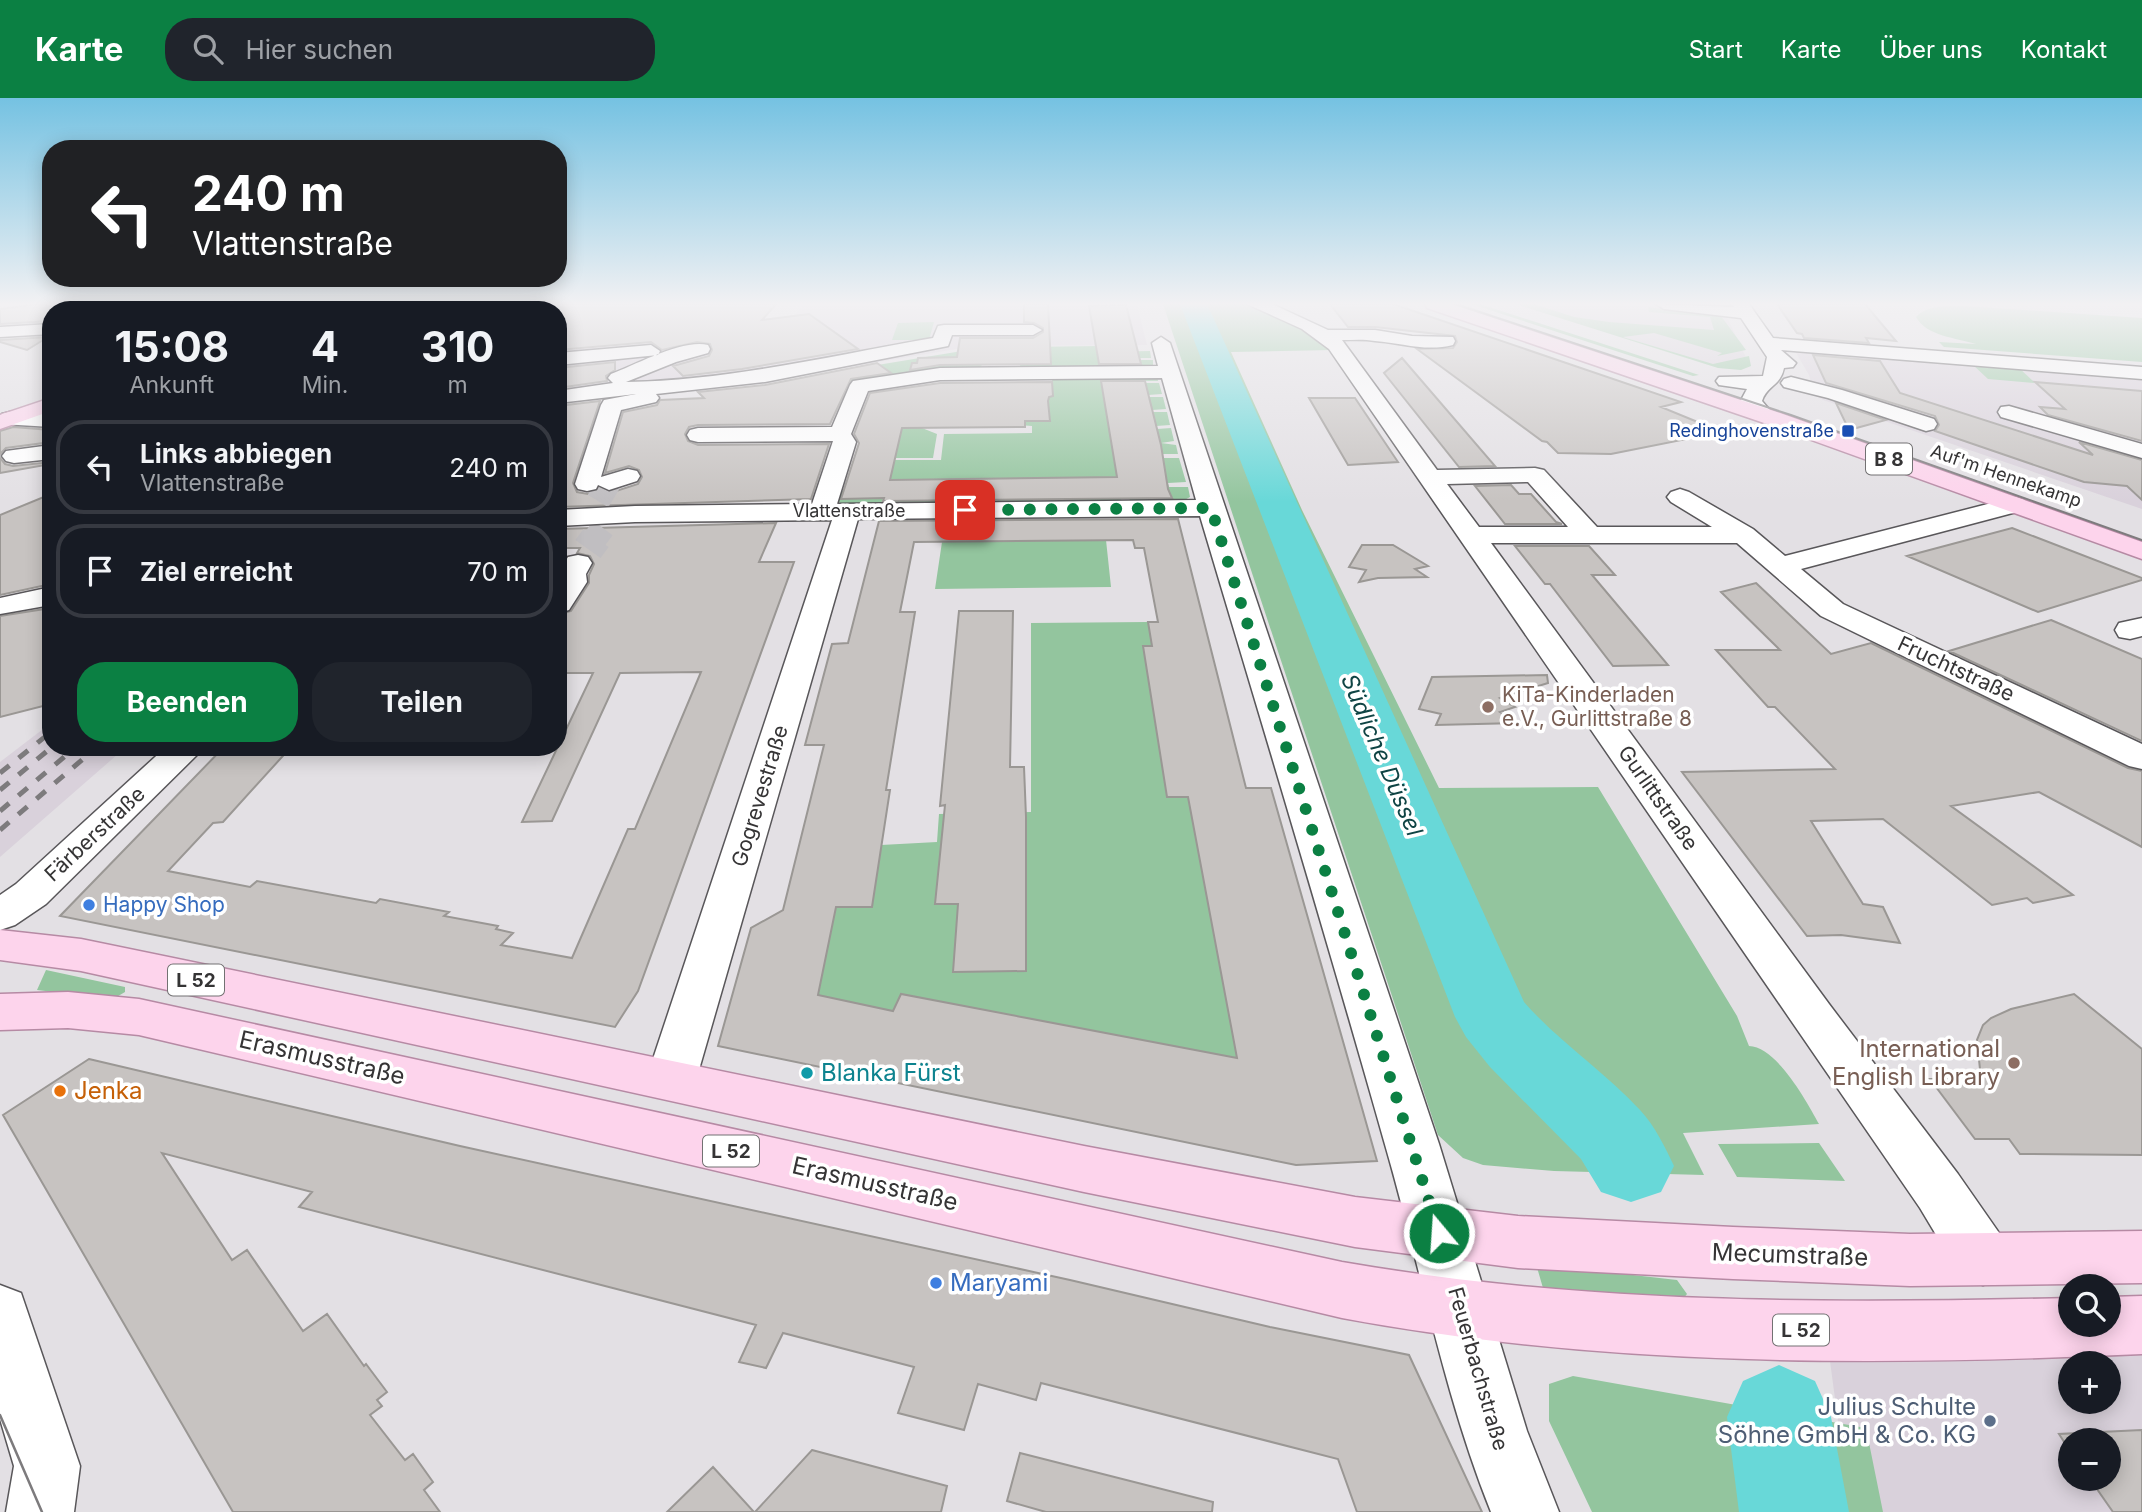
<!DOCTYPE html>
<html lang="de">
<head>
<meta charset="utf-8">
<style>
	:root { --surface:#171b24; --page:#20242c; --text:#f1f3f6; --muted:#9ea1a6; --line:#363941; --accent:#0b8043 }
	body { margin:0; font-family:Inter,sans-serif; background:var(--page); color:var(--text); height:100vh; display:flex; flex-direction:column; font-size:26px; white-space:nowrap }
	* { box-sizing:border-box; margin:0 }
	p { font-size:23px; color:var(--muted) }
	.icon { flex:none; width:38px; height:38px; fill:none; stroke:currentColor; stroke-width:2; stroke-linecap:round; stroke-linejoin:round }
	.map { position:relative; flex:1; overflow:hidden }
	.details { position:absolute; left:42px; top:203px; width:525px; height:455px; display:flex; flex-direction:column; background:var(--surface); border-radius:28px; box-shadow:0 4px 18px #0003 }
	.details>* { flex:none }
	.top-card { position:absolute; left:42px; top:42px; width:525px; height:147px; border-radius:28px; box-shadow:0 4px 18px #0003; background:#202124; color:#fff; overflow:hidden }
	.tools { position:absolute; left:2058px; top:1176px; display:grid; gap:14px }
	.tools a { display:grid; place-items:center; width:63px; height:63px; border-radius:50%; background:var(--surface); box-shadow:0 4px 18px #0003; font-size:35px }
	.pin { position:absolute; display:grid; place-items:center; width:60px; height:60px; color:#fff; margin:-30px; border-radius:14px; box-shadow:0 4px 10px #0006 }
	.me { position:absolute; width:77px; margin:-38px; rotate:342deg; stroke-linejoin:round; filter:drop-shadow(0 0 5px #0008) }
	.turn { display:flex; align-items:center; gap:24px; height:147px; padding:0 35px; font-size:32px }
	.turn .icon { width:91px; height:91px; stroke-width:2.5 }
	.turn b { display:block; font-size:49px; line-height:60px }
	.eta { display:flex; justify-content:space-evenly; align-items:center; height:119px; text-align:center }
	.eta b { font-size:42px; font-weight:700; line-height:49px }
	.action { display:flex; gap:14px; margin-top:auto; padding:14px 35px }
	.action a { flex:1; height:80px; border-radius:28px; background:var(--accent); color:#fff; font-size:28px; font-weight:700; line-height:80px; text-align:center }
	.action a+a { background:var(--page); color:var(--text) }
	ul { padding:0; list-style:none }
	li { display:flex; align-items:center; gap:21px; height:94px; margin:0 14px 10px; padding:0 21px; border:4px solid var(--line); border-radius:28px }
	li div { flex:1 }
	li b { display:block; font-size:26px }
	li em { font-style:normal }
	header { display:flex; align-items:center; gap:42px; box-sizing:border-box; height:98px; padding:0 35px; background:var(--accent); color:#fff }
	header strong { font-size:33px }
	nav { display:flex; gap:38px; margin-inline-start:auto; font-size:24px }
	.search { width:490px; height:63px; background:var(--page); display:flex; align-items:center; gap:18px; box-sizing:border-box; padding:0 24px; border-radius:28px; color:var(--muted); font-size:26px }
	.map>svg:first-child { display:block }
</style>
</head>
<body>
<header>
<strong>Karte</strong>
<div class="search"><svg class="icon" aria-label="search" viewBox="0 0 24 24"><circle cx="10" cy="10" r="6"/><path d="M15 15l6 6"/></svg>Hier suchen</div>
<nav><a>Start</a><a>Karte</a><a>Über uns</a><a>Kontakt</a></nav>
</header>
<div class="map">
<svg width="2142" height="1414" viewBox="0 0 2142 1414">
	<rect width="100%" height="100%" fill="#e3e0e4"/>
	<!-- built -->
	<path fill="#d9d1db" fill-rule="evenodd" d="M1516,206H1715L1727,219L1750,268L1724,270Z
		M804,207H1137L1147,247L974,248L759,284L558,306V220L695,231L794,217Z
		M1792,248L2142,276V411L1823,302L1814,297L1809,277Z
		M51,625V649H126L0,759V664Z
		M2142,1248V1414H1850L1830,1263ZM2070,1265H2109V1304H2070ZM2070,1342H2109V1381H2070Z"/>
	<!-- green -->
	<path fill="#93c59e" d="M1163,206H1249L1291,223L1333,252L1231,254L1302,412L1439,690L1598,689L1737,918L1749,948C1777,949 1807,1004 1819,1026L1683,1035L1704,1077L1554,1073L1483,1067L1463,1060L1438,1037Z
		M1471,206H1480L1699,277L1693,278Z
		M1515,206H1534L1574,219L1609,224L1714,232L1710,219L1649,214L1648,209L1721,218L1746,252L1717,258L1722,255L1654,235L1623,239L1713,266L1749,258L1751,268L1741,272L1718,270Z
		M1966,208L2142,220V264L1944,249L1939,244L1976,246C1957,240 1926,238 1916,219C1927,206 1950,208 1966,208Z
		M934,224L929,242H892L898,225Z
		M1099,248V254L1150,253L1151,260H1132V262H1153V269H1020L1022,249Z
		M974,251H986L980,273L856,284L811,278Z
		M1972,266L2018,269L2035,285L1988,281Z
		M1157,277L1158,283H1146V285H1159L1162,296L1148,297L1149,299H1163L1166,311L1152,312L1153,314H1167L1170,327L1156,328L1157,331L1171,330L1174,343L1161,345L1176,347L1178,356H1161L1162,360H1179L1186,384L1168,385L1169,389H1188L1190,399L1181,404H1130L1129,395L1120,396L1121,404H1066L1064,380H1033V405H997L998,399L989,398V405L945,406V399H936V406H893L894,400H883L881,406L844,407L837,403L840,393H848L865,362H941L944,336L1032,335V328L1019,327L1018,323H1049V299L1053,298L1052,279Z
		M932,292L922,330L937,336L933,360H894L902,296Z
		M1106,442L1111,489L935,491L942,444Z
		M1148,524L1152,548H1143L1167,699H1189L1229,916L1249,915V962L901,896L893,913L816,905L836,809L871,808L881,747L937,744L939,716L1031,714V525Z
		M46,872L125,889V894L113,901L37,892Z
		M1819,1045L1845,1083L1737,1079L1718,1046Z
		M1536,1166L1677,1182L1687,1196L1682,1202L1543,1190Z
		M1573,1278L1866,1330L1883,1414H1592L1549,1323V1286Z"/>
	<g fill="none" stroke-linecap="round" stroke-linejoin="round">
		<!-- river -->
		<path fill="#68d8d8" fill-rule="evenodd" d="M1180,206H1207L1524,904C1559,944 1604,973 1640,1012C1655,1028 1665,1049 1674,1068L1661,1094L1631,1104L1601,1094L1581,1061L1490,969L1466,939L1455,919Z
			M1779,1267L1815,1283L1831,1319L1849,1414H1739L1727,1319L1743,1283Z"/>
	</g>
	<!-- building -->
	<path fill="#c7c3c1" stroke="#9a9794" stroke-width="2" fill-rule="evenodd" d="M39,206L51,208L101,206L93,212H51V223L0,226V211Z
		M558,206H776L762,222L809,216L858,251L742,271L683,278L673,268L709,258L712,252L710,246L697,244L662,252L651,244L558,252Z
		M1024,206H1048L1051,266L940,267L910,272L912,265H917L918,260L957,259L960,240H1033L1043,234V230L1034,225L1024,224Z
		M1330,206H1393L1681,304L1661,309L1722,334L1611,356L1558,355L1547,344L1542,343L1417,251L1453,250L1457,244L1455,238L1375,229H1348Z
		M1777,206H1865L1896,243L1866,240L1869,245L1804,240L1802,236L1797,235Z
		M1126,207L1141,266H1099L1089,208Z
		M48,239L27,252L0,244V242Z
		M1813,257L1880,263L1900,295L2093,357L2079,344L2142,362V402L2127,388L2084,384L1935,333L1939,327L1935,318L1826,285Z
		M1402,260L1495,368L1459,369L1384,275Z
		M615,264V272L606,278L607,283L558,290V270Z
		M877,265L891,275L851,281L830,326L698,327L689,329L685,336L688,343L698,347L829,346L811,401L558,409V308L600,303L573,385L577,394L588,396L599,390L610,395L638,386L642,379L639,372L629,368L605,375L623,314L657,307L660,302L704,300L698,294L765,287Z
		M1101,283H1145L1161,347L1168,391L1172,400L883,403L884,400L841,401L859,345L854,336L870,295L940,285L1052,284L1053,298L1049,299L1048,303L1050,323H1025V329L902,330L890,382L1117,379Z
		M2035,284L2142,293V343L2048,317L2040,309L2065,311Z
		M1309,300H1355L1398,364L1348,367Z
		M1836,305L1886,322L1849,332Z
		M13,329L51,332V344L6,350L0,356V333Z
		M0,360L5,366L13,368L51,364V366L0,375Z
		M1511,387L1519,396H1531L1556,424L1562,426H1505L1475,388Z
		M51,396V486L0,497V417Z
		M1178,421L1246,690H1271L1377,1063L1296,1067L718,948L751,830L783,812L824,647H805L832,546L848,545L879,423ZM1133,442L1135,450H1144L1158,524H1148L1152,548H1143L1167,699H1188L1237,960L901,896L893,913L818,897L836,809H872L890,692H886L915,514H900L914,444Z
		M776,425L759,464H794L638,893L615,929L60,818L224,649H291L223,724L213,725L168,773L250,789L257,783L376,805L380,801L449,814L444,818L498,828L496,831L513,835L501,847L572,860L628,731H635L701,574L620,575L552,723L522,724L593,575H558V517L571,513L589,485V477L594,466L590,458L577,455L580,450H558V431Z
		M2012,430L2142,480V482L2038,514L1907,458Z
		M1362,447H1393L1428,468L1415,471L1427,479L1378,480L1359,484L1366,472L1349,469Z
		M1515,448H1589L1615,477H1592L1668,567L1613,568L1550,486H1545Z
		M1756,485L1831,556L1871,545L2128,670L2142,673V749L2039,694L1951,708L2073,797L2033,805L2027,800L1992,807L1883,721L1811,723L1863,806L1883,809L1900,845L1841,837L1807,838L1682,674L1835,671L1775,609H1768L1716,552H1780L1721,494Z
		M51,510V606L0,619V518Z
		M959,513H1013L1010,669H1024L1026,719V873L953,874L958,806H935L945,707L940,708Z
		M2051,522L2142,561V643L1949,553Z
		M1547,577L1548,585L1500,600L1515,609L1500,614L1517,625L1436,627L1441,616L1419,611L1432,579Z
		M2074,896L2142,951V1057L2020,1056L2009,1041H1975L1930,981H1981L1977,942L1983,927L1991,920L2011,911Z
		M89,961L460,1048L1070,1182L1270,1229L1409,1257L1482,1414H1357L1338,1361L1041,1285L1036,1302L978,1286L964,1332L898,1315L914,1269L783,1235L766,1270L739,1264L756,1227L299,1109L312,1094L162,1055L232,1162L247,1152L303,1233L327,1216L364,1268L366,1266L387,1294L377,1302L382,1308L370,1317L405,1362L413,1356L433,1384L424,1392L440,1414H233L3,1017Z
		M2142,1332V1414H2113L2090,1381H2109V1342H2070V1353L2059,1336Z
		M812,1352L947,1388L941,1414H755Z
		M1020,1355L1213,1404L1212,1414H1046L1007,1403Z
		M713,1369L754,1414H667Z"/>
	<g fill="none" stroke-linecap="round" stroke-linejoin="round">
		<!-- minor-tunnel-far1 -->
		<path stroke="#c0bec1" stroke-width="24" stroke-dasharray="24 12" stroke-linecap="butt" d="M598,403L609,385
			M594,442L603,430"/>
		<!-- minor-tunnel -->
		<path stroke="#c0bec1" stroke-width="31" stroke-dasharray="31 15" stroke-linecap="butt" d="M588,451L596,440"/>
		<defs>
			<path id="minor" d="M226,206H242L243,212H225Z
				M362,206H379L381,212H364Z
				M1247,206H1272L1328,232H1375L1412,238L1453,239L1455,243L1453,247C1426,254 1402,245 1375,243C1364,241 1353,242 1342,242L1437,372L1535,370L1544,372L1597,429H1712L1671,404L1667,399L1671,394L1680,391L1689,394L1753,431L1785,458L2015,399L2024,402L2028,407L2024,412L1801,471L1843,506L2142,646V671L2129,668L1821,518L1737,445H1491L1829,906L1958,1076L2004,1142L2012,1161L2004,1180L1983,1187L1962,1180L1920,1110L1329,251L1302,231ZM1528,384L1568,429H1479L1447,386Z
				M1656,206L1734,209L1732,206H1749L1773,240L2142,269V281L1781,252L1796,265L1793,269L1784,270C1780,289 1767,287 1762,303L1773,316L1770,321C1755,324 1748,316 1740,304L1747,291L1719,287L1716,283L1719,279L1763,278L1767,259L1741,220L1664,211Z
				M51,226V236L0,239V229Z
				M944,227H1033L1042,232L1033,237H952L948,248L765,284L656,296L659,300L656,304L621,312L601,379L628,371L637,373L640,378L637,383L609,392L598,387L596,391L587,393L578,391L575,386L601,307L604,302L636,296L558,305V293L613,285L608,280L611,276C636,267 682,241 708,247L710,251L708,255L676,264L626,284C731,282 830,258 933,240L938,228Z
				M1161,239L1170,245L1439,1046L1527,1333L1559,1414H1491C1443,1295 1420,1166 1384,1043C1325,834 1262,626 1200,418L858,421L696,982L689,996L671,1002L653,996L646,982L832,422L635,424L558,428V412L635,408L812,406L833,343L698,344L690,342L687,337L690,332L698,330L832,329L850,287L853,283L940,270L1158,268L1152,245ZM1162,280L1196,402L837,406L856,344L851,336L868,293L940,282Z
				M651,247L660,253L658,257L558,267V255Z
				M1791,279L1842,292L1934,321L1937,326L1934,331L1926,333L1828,300L1784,289L1781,285L1784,281Z
				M2009,308L2142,346V360L2001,319L1998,314L2001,309Z
				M10,314L51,315V329L2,326L0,320L2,316Z
				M51,347V361L14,365L6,363L2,358L6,353Z
				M578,457L588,459L592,465L586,476L587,484L569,512L558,515V475L568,459Z
				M51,489V507L0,516V500Z
				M2142,520V538L2130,541L2119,539L2115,532L2119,525Z
				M166,649H205L46,806L15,827L0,832V797L16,786Z
				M0,1187L21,1195L80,1368L74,1414H6L14,1368L0,1321Z"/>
			<path id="major" d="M321,206H346L338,212H314Z
				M1425,206H1451L1783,316L2142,444V461L1767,326L1427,210Z
				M51,300V313L0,331V317Z
				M0,832L81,841L1084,1048L1355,1099L1518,1118L1733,1129L1910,1136L2142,1133V1185L1910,1188L1733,1181L1518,1170L1355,1149L1084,1094L81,873L0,862Z
				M68,894L139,901L1342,1164C1583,1206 1826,1206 2070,1200V1227H2109V1199L2142,1198V1256C1875,1268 1605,1269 1342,1220L139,937L68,930L0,932V896Z"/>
		</defs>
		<!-- minor casing -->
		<use href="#minor" stroke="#59575a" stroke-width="3"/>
		<!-- major casing -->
		<use href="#major" stroke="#b68aa4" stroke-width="3"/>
		<!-- minor -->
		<use href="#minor" fill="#fff" fill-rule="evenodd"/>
		<!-- major -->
		<use href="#major" fill="#fdd4ec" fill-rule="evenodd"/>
		<!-- tram-far1 -->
		<path stroke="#7d7b7d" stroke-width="2" d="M1456,206L1791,317L2142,442"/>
		<!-- tram -->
		<path stroke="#7d7b7d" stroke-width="2.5" d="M0,1317L42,1414"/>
		<!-- rail-far1 -->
		<path stroke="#7d7b7d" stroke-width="2.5" stroke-dasharray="6 6" stroke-linecap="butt" d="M292,206L294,212
			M325,206L326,212"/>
		<!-- rail -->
		<path stroke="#7d7b7d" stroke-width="5" stroke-dasharray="12 12" stroke-linecap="butt" d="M0,675L51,634
			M0,692L52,649
			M0,713L76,649
			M0,732L97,649"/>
	</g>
	<!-- sky -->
	<linearGradient id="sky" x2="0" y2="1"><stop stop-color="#75c2e2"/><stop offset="0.51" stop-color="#f2f1f3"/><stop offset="1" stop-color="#f2f1f3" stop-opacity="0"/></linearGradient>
	<rect width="2142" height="404" fill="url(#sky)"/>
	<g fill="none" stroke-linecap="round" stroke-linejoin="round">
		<!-- route -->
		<path stroke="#0b8043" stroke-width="12" stroke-dasharray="0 21.6" d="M965,412L1211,410L1439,1135"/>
	</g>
	<!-- markers -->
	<rect fill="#1a4fb4" stroke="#fff" stroke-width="2.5" x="1841" y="326" width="14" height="14" rx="3.5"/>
	<g fill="#8d6e63" stroke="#fff" stroke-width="2.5">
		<circle cx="1488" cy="609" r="7"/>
		<circle cx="2014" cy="965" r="7"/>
	</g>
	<g fill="#3f7fe0" stroke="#fff" stroke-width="2.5">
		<circle cx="89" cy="807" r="7"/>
		<circle cx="936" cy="1185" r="7"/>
	</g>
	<circle fill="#0f9aa8" stroke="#fff" stroke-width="2.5" cx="807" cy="975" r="7"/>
	<circle fill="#e8710a" stroke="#fff" stroke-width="2.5" cx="60" cy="993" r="7"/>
	<circle fill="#5c6f8a" stroke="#fff" stroke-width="2.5" cx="1990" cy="1323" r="7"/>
	<g text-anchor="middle" stroke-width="7" stroke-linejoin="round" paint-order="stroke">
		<!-- far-transit labels -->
		<g font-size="18" fill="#164399" stroke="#fff" text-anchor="end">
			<text x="1834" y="339">Redinghovenstraße</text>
		</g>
		<!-- far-street labels -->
		<g font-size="18" fill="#353435" stroke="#fff">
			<text transform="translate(2006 378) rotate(19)" y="6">Auf'm Hennekamp</text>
			<text x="849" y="419">Vlattenstraße</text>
		</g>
		<!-- shield labels -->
		<g fill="#fff" stroke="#727172" stroke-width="2">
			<rect x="1866" y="345.5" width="46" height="31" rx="5"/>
			<rect x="168" y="866.5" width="56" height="31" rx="5"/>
			<rect x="703" y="1037.5" width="56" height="31" rx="5"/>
			<rect x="1773" y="1216.5" width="56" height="31" rx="5"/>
		</g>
		<g font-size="19" font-weight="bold" fill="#353435">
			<text x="1889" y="368">B 8</text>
			<text x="196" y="889">L 52</text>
			<text x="731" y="1060">L 52</text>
			<text x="1801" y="1239">L 52</text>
		</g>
		<!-- street labels -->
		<g font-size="21" fill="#353435" stroke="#fff">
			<text transform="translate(1956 571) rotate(25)" y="7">Fruchtstraße</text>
			<text transform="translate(760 698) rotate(-73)" y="7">Gogrevestraße</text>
			<text transform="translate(1658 700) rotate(55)" y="7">Gurlittstraße</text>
			<text transform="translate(95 736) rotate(-43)" y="7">Färberstraße</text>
			<text transform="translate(1478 1271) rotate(74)" y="7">Feuerbachstraße</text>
		</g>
		<!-- education labels -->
		<g font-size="21" fill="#785e54" stroke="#fff" text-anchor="start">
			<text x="1502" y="604">KiTa-Kinderladen<tspan x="1502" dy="24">e.V., Gurlittstraße 8</tspan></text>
		</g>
		<!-- shop labels -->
		<g font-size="21" fill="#366cbe" stroke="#fff" text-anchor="start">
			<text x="103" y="814">Happy Shop</text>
		</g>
		<!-- water labels -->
		<g font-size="23" font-style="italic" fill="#0f4444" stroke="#fff">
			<text transform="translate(1382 657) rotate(67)" y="8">Südliche Düssel</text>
		</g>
		<!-- near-education labels -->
		<g font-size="24" fill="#785e54" stroke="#fff" text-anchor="end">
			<text x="2000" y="959">International<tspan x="2000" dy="28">English Library</tspan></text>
		</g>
		<!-- near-street labels -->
		<g font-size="24" fill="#353435" stroke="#fff">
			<text transform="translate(322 960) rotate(13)" y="8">Erasmusstraße</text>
			<text transform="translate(875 1086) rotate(13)" y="8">Erasmusstraße</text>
			<text transform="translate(1790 1157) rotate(2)" y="8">Mecumstraße</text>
		</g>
		<!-- near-culture labels -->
		<g font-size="24" fill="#0d838f" stroke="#fff" text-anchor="start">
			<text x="821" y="983">Blanka Fürst</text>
		</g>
		<!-- near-food labels -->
		<g font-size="24" fill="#c56008" stroke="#fff" text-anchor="start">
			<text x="74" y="1001">Jenka</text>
		</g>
		<!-- near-shop labels -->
		<g font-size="24" fill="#366cbe" stroke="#fff" text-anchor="start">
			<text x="950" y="1193">Maryami</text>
		</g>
		<!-- near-service labels -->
		<g font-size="24" fill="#4e5e75" stroke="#fff" text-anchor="end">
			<text x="1976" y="1317">Julius Schulte<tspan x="1976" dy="28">Söhne GmbH &amp; Co. KG</tspan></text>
		</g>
	</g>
</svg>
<div class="tools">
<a><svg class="icon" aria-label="search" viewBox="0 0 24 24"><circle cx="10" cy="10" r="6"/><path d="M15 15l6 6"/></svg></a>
<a>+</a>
<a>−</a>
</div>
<div class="pin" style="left:965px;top:412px;background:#d93025"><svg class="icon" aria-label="arrive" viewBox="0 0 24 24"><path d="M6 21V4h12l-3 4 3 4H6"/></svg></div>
<svg class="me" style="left:1439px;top:1135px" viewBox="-20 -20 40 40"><circle r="17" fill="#0b8043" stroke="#fff" stroke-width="3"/><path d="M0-11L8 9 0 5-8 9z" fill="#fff"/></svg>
<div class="top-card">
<div class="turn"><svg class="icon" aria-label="left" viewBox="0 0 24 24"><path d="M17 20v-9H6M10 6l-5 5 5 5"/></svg><div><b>240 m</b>Vlattenstraße</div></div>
</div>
<section class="details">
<div class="eta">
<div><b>15:08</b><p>Ankunft</p></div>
<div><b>4</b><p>Min.</p></div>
<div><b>310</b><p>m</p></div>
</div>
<ul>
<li><svg class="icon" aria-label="left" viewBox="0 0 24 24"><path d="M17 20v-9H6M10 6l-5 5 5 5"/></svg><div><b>Links abbiegen</b><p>Vlattenstraße</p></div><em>240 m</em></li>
<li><svg class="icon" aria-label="arrive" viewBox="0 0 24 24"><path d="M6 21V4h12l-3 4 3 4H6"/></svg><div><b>Ziel erreicht</b></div><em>70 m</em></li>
</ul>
<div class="action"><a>Beenden</a><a>Teilen</a></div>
</section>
</div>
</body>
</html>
